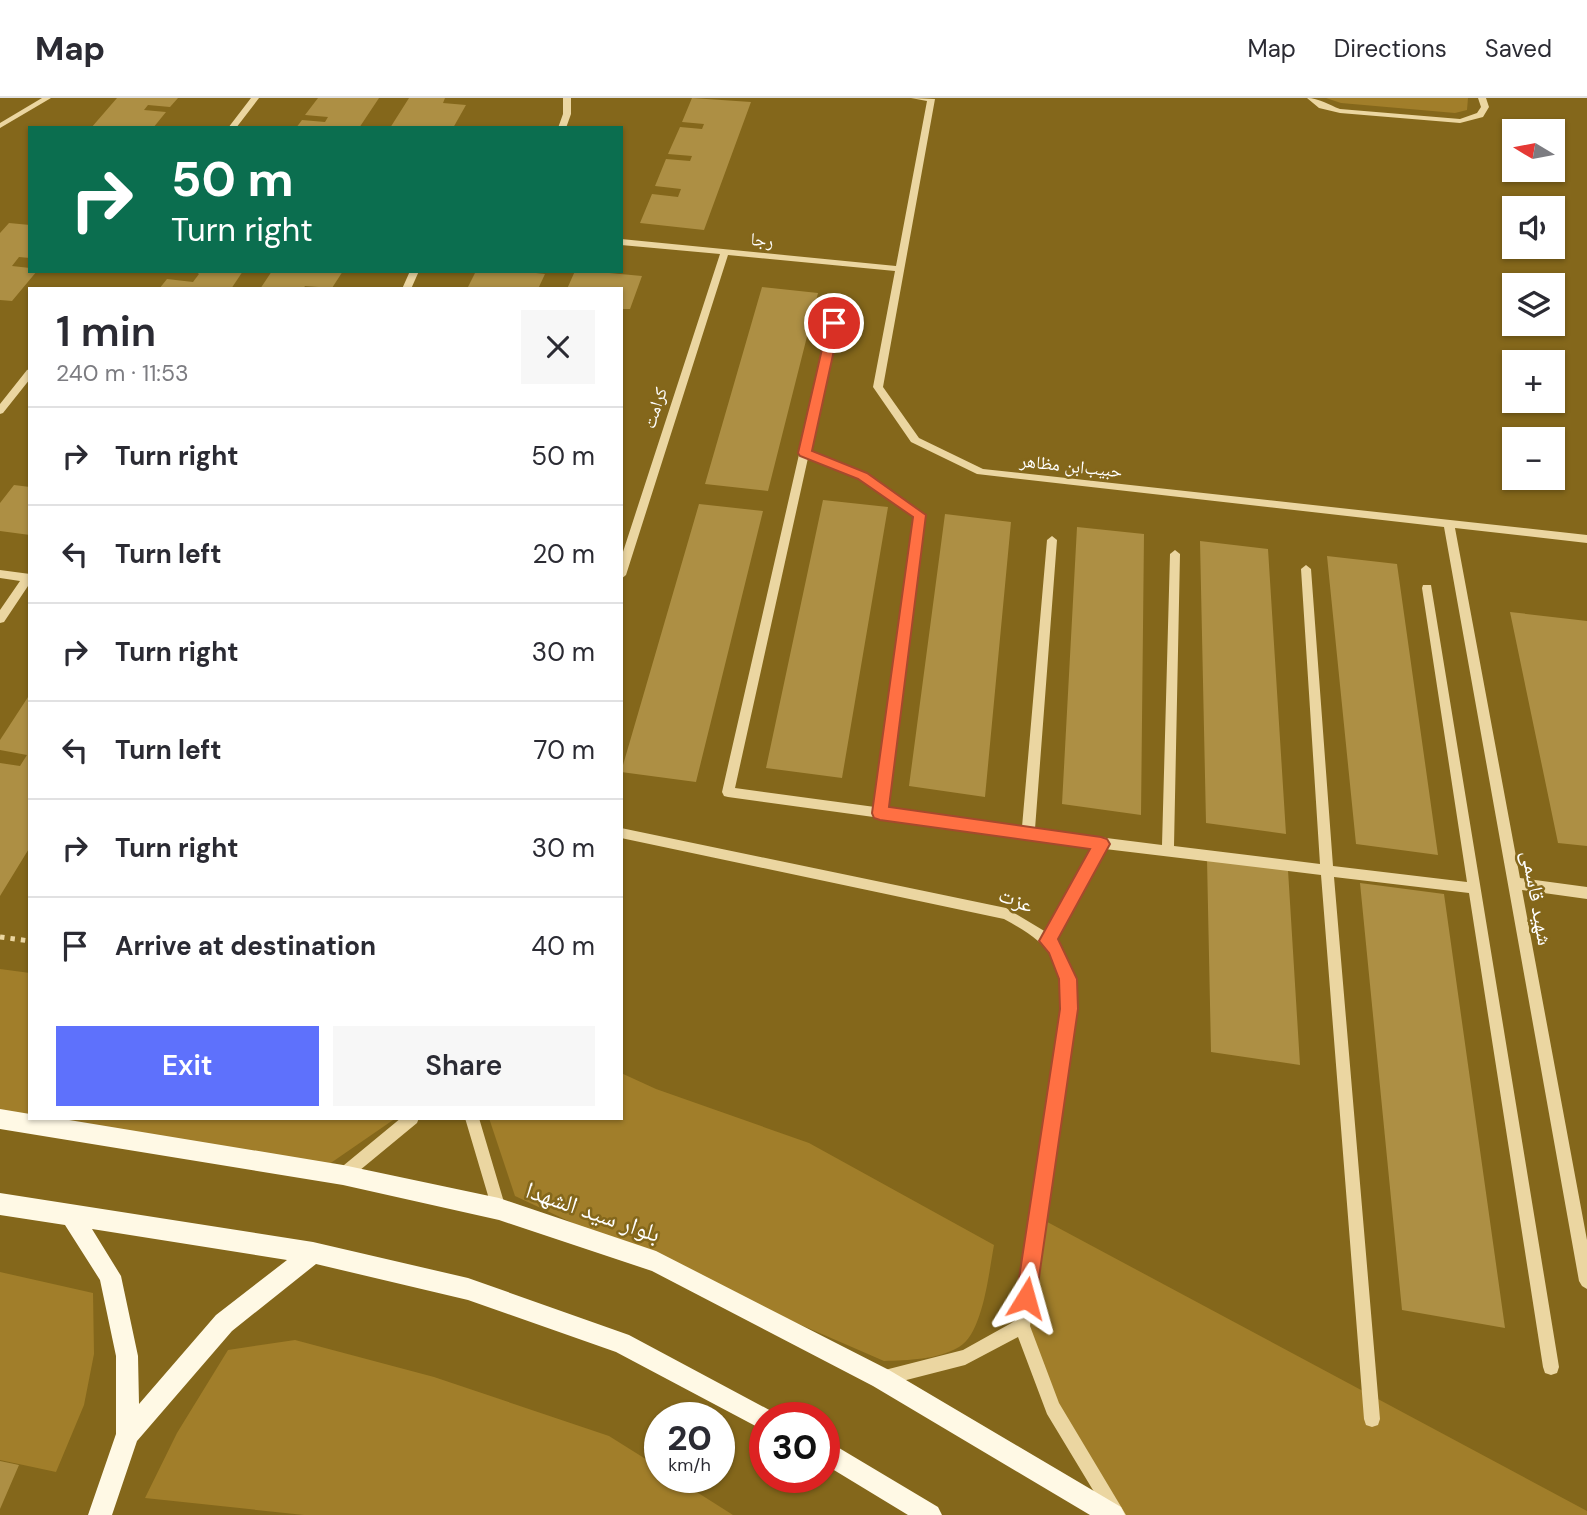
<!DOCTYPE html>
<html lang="en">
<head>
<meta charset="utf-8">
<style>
	:root { --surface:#fff; --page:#f7f7f7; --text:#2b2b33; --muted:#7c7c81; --line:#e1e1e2; --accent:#5e71fc }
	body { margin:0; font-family:"DM Sans","Noto Naskh Arabic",sans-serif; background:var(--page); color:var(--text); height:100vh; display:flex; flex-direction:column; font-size:26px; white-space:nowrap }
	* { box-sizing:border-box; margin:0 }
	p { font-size:23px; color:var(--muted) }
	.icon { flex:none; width:38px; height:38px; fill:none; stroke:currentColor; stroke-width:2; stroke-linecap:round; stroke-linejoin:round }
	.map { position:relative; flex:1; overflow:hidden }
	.details { position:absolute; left:28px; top:189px; width:595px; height:833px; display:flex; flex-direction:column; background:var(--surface); border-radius:0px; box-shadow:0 2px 5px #0004 }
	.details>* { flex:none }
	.top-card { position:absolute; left:28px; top:28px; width:595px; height:147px; border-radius:0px; box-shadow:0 2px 5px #0004; background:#0b6e4f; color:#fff; overflow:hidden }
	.needle { width:46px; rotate:280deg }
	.tools { position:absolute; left:1502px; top:21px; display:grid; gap:14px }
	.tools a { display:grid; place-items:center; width:63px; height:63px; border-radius:0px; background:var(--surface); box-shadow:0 2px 5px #0004; font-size:35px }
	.speed { position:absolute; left:644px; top:1304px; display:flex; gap:14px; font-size:35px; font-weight:700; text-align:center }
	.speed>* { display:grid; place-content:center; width:91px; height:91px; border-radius:50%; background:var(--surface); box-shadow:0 2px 5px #0004; line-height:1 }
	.speed small { font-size:18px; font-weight:400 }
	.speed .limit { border:10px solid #d22; background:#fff; color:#111 }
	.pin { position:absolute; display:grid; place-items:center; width:60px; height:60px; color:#fff; margin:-30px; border:4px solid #fff; border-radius:50%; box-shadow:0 2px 7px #0007 }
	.me { position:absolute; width:77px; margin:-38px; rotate:8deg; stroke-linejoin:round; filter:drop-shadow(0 0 5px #0008) }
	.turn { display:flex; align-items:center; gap:24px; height:147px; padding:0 28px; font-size:32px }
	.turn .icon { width:91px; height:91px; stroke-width:2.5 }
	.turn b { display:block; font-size:49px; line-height:60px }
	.round { display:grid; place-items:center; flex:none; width:74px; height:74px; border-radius:0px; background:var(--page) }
	.headline { display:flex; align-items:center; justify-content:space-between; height:119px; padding:0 28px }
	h1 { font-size:42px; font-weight:600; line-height:52px }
	.primary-button { display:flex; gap:14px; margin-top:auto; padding:14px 28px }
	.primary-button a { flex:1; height:80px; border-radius:0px; background:var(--accent); color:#fff; font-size:28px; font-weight:600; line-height:80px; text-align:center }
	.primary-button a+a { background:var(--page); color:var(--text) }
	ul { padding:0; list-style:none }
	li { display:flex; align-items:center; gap:21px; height:98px; padding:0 28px; border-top:2px solid var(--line) }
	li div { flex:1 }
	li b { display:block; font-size:26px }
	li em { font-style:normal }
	header { display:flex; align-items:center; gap:42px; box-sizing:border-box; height:98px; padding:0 35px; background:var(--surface); border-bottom:2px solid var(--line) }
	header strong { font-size:33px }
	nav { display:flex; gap:38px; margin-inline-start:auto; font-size:24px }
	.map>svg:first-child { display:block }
</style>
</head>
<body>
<header>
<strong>Map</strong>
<nav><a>Map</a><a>Directions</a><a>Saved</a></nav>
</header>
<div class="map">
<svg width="1587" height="1417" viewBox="0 0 1587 1417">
	<rect width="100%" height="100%" fill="#84671b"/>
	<!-- green -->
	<path fill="#a17e2a" d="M1326,0H1468L1467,12L1455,15L1341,5Z
		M0,871L30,875V1020H396L322,1071L0,1018Z
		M621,975L656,991L809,1045L994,1147C989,1173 983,1236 959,1249C937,1262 908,1262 884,1263L656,1164L515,1098L489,1020H621Z
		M1038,1119L1587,1413V1417H1118L1053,1310L1022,1228Z
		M0,1174L93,1195L94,1256L84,1307L56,1374L0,1362Z
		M295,1242L434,1279L609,1338L660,1370V1379H673L733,1417H304L145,1400L177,1335L228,1252Z"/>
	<!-- building -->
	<path fill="#ad8f44" d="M117,0H178L170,9L148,7L144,12L166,14L153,30H91Z
		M318,0H379L359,30H296L302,22L325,24L328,19L305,17Z
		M409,0H445L443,5L466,7L453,30H390Z
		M692,0L751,4L704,132L640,125L652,96L678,99L681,91L655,88L666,61L690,63L692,58L668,56L680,29L702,31L704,26L682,24Z
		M9,125L30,127V160L19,159L12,168L30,170V173H37L12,203L0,202V135Z
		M195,173H243L231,191H159L167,181L193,184L199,176Z
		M272,173H343L332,190L305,188L303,191H260Z
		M476,173H518L545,176L538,191H467Z
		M575,173H588L642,178L630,211H621V191H567Z
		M762,189L818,195L768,393L705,386Z
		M14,387L30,389V437L0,433V405Z
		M823,402L888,409L842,680L766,670Z
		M699,406L763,413L696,684L621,674Z
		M945,416L1011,424L985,699L909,688Z
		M1077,429L1144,436L1141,717L1062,706Z
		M1200,443L1268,451L1286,736L1206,725Z
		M1327,458L1397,466L1438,757L1356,746Z
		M1510,514L1587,523V748L1558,745Z
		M30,596V749L0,798V665L20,668L27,657L0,652V642Z
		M1207,761L1288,772L1300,967L1211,954Z
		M1360,785L1444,796L1505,1230L1402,1212Z
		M0,1363L19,1367L0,1411Z"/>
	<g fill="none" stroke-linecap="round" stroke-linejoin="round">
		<!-- path -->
		<path stroke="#ebd6a1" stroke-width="5" stroke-dasharray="4.5 6" stroke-linecap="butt" d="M0,839L30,843"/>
		<!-- minor -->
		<path fill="#ebd6a1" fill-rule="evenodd" d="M42,0H51L0,30V25Z
			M251,0H259L236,30H228Z
			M563,0H571V16L566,30H558L563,16Z
			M911,0L935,1L883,289L919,340L983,371L1587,437V445L1455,430L1520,780L1587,789V801L1522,792L1587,1142V1191L1582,1188L1579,1183L1444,429L977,376L911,344L873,289L895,173L728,157L626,477L621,481V460L720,156L621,147V141L896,168L927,3Z
			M1307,0C1319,0 1329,7 1340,11L1460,21L1477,15L1481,9L1478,0H1486L1489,9L1483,19L1460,25L1340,15L1319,10Z
			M410,173H419L411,191H402Z
			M834,222L839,225L810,353L867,376L925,417L887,710L1022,729L1047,442L1052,438L1057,442L1035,731L1162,747L1170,456L1175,452L1180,456L1174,748L1320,766L1301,471L1306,467L1311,471L1333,768L1467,784L1422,490L1423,487H1431L1559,1269L1557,1275L1551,1277L1545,1275L1543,1269L1469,795L1334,779L1380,1321L1378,1327L1372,1329L1366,1327L1364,1321L1321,777L1105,751L1055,842C1072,862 1074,886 1076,911L1030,1228L1059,1305L1126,1417H1108L1047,1316L1018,1239L965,1267L883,1288L877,1286L875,1280L877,1274L963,1252L1015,1223L1062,911C1060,858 1049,846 1004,821L621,740V730L1006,810L1046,834L1093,749L728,699L724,698L722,694L829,225ZM808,360L859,380L915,418L875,709L735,690Z
			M30,271V281L3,315L0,316V306L27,272Z
			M0,472L30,476V485L4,524L0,525V512L20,483L0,480Z
			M401,1020H419L417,1025L348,1082L343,1084L338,1082L336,1077L338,1072Z
			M465,1020H479L506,1111L504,1116L499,1118L494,1116L492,1111Z"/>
		<!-- major -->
		<path fill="#fff9e5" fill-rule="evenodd" d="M0,1011L30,1016V1020H57L343,1067L499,1100L656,1153L889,1272L1121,1409L1125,1417H1090L873,1288L652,1173L499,1122L343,1087L0,1031Z
			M0,1095L313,1144L468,1180L629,1237L773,1314L776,1320H765V1333L616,1254L468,1202L316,1166L232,1233L137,1343L112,1417H88L116,1336V1258L100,1182L65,1127L0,1117ZM92,1131L287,1162L216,1217L139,1306L138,1258L121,1178Z
			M824,1341L938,1409L942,1417H908L824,1366Z"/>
	</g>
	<!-- route -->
	<path fill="#ff7043" stroke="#a6492c" stroke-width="2" d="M834,221L840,225L812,353L867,375L926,417L889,709L1101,739L1107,741L1110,746L1058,841L1077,881L1078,911L1036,1200L1033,1207L1026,1210L1019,1207L1016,1200L1060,911L1059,881L1049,855L1039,843L1090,751L880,722L874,720L872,715L913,419L858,381L800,358L798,355L828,225Z"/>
	<g text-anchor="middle" stroke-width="5" stroke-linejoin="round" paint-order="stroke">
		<!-- far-street labels -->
		<g font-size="18" fill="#fff" stroke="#84671b">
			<text transform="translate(762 142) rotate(6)" y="6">رجا</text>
			<text transform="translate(655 310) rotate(-72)" y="6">کرامت</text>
			<text transform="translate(1071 368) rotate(6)" y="6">حبیب‌ابن مظاهر</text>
		</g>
		<!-- street labels -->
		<g font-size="21" fill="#fff" stroke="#84671b">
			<text transform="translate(1537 800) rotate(80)" y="7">شهید قاسمی</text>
			<text transform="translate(1016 802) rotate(21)" y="7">عزت</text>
		</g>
		<!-- near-street labels -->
		<g font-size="24" fill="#fff" stroke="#84671b">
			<text transform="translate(593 1114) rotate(19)" y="8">بلوار سید الشهدا</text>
		</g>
	</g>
</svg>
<div class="tools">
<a><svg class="needle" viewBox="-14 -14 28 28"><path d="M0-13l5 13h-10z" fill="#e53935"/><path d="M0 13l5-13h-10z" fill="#7c7c81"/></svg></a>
<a><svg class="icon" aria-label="sound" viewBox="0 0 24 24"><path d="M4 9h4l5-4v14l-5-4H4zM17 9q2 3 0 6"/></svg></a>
<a><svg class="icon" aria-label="layers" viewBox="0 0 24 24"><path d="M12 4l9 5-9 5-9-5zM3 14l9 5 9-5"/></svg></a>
<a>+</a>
<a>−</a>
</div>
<div class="speed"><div>20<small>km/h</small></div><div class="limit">30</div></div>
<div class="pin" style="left:834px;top:225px;background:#d93025"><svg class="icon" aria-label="arrive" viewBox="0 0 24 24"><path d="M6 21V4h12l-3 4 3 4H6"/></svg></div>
<svg class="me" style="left:1026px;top:1200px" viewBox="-20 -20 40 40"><path d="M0-17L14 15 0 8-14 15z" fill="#ff7043" stroke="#fff" stroke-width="4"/></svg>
<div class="top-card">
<div class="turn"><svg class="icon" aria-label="right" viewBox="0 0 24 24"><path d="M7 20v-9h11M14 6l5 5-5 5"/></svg><div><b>50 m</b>Turn right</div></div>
</div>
<section class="details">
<div class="headline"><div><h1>1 min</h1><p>240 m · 11:53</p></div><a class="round"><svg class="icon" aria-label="close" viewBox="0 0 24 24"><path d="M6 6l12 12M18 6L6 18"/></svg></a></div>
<ul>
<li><svg class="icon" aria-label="right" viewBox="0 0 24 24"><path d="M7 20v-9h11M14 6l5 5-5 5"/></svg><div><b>Turn right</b></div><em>50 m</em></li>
<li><svg class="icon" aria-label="left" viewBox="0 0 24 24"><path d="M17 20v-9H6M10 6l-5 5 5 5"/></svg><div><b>Turn left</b></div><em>20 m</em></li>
<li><svg class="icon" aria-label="right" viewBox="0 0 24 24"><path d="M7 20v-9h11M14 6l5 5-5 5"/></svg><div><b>Turn right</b></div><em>30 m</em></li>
<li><svg class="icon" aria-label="left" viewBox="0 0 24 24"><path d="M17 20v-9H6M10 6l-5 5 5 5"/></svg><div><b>Turn left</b></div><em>70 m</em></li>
<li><svg class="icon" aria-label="right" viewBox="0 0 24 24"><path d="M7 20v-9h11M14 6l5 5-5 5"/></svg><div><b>Turn right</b></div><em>30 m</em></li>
<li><svg class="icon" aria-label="arrive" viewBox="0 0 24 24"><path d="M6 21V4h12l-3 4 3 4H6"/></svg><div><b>Arrive at destination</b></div><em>40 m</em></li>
</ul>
<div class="primary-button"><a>Exit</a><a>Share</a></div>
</section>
</div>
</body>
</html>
